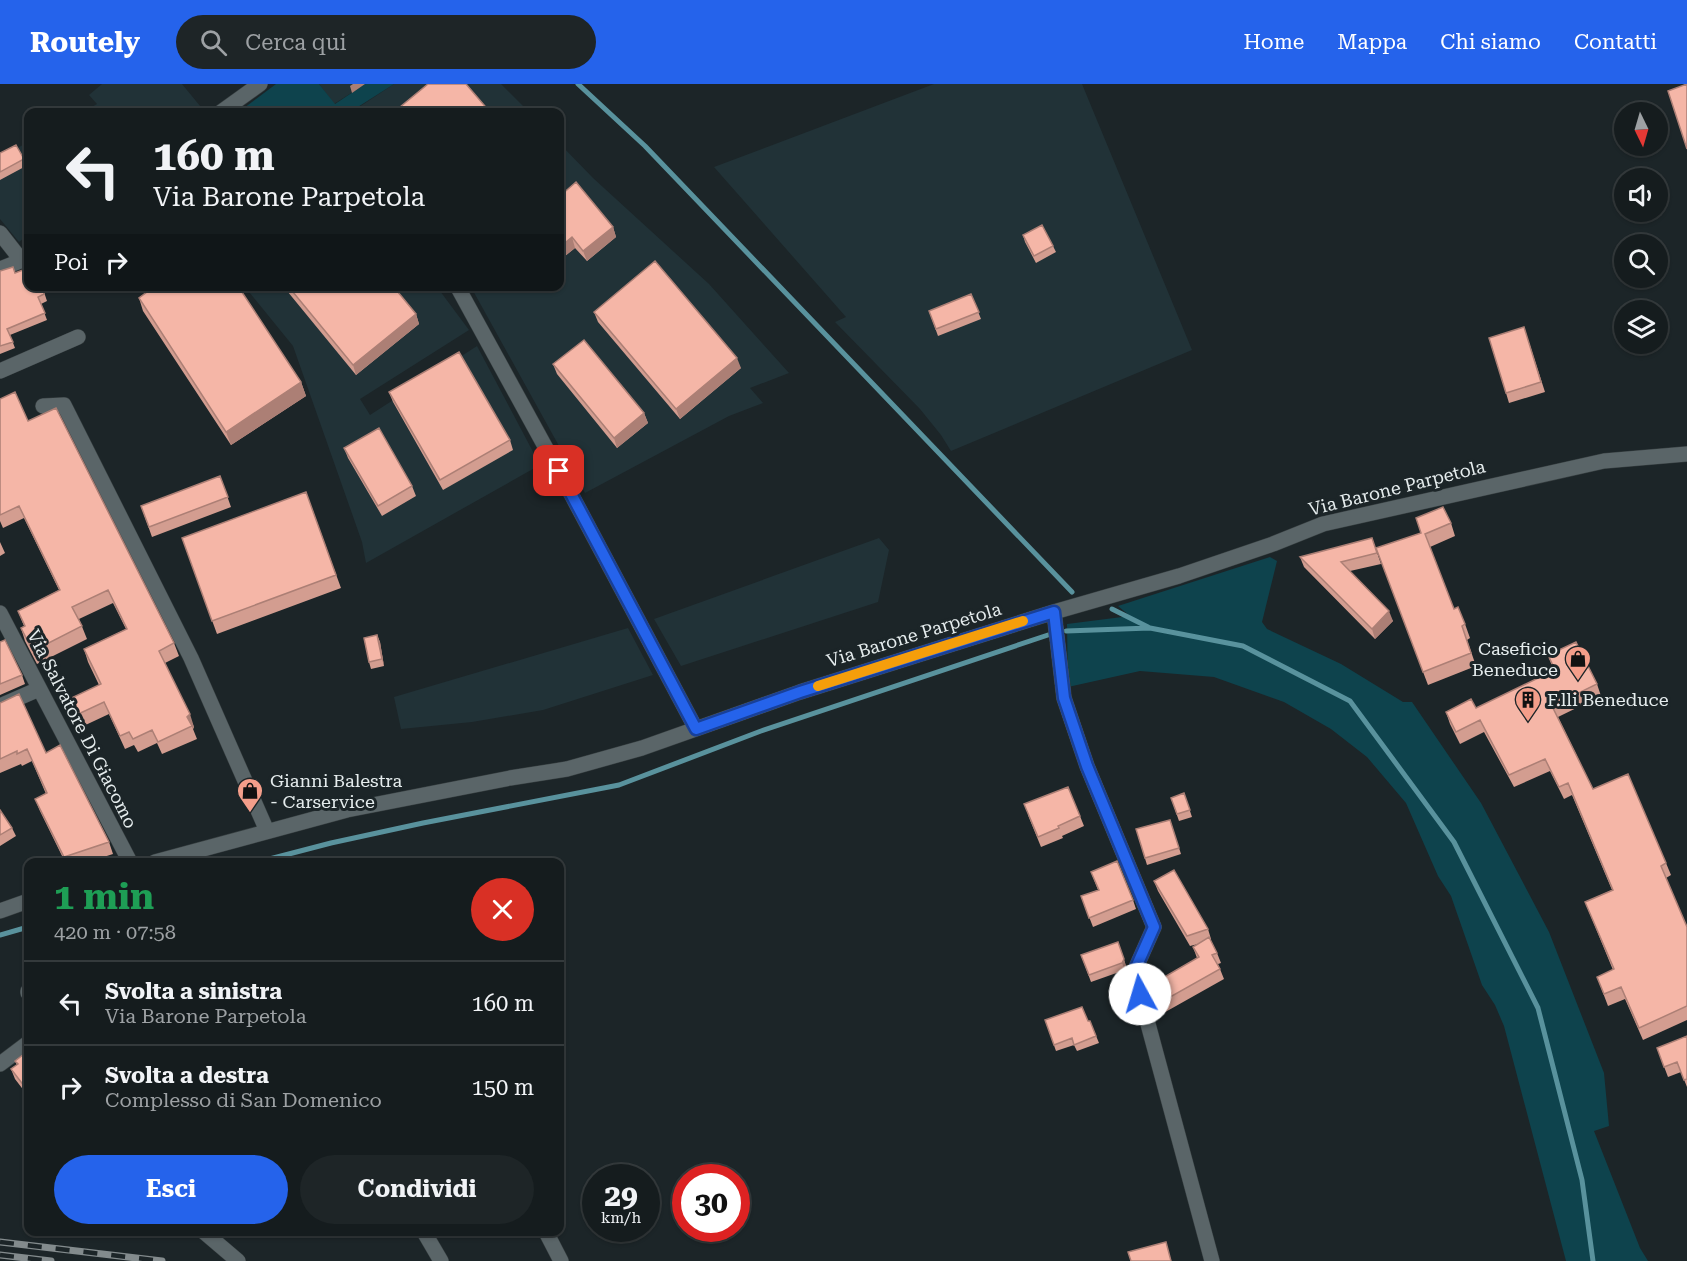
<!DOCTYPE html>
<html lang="it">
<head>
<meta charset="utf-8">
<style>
	:root { --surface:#151c1e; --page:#1e2527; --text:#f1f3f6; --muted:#9da1a4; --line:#343a3c; --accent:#2563eb }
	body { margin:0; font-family:"Roboto Serif",serif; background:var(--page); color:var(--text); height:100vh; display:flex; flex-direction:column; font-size:22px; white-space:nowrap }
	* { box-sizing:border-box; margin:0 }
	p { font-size:20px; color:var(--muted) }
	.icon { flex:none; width:33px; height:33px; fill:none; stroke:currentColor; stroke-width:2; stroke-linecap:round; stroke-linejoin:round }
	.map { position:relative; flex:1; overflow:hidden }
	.details { position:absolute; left:24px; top:774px; width:540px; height:378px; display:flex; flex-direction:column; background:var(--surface); border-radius:12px; box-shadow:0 2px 4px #0004,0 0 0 2px var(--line) }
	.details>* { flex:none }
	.top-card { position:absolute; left:24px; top:24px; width:540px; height:183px; border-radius:12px; box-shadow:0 2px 4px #0004,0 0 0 2px var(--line); background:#151c1e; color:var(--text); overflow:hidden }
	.needle { width:39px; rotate:175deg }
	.controls { position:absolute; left:1614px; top:18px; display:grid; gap:12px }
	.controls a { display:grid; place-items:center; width:54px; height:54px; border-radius:50%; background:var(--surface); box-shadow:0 2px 4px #0004,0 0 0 2px var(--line); font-size:30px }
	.speed { position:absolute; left:582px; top:1080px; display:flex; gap:12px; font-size:30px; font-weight:700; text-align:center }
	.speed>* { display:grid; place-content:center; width:78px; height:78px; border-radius:50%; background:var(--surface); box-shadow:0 2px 4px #0004,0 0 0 2px var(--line); line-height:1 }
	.speed small { font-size:15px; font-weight:400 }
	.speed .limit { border:9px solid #d22; background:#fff; color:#111 }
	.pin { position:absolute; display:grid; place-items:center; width:51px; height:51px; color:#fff; margin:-26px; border-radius:12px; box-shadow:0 3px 9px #0006 }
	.me { position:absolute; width:66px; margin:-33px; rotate:354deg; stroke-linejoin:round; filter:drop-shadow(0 0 4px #0008) }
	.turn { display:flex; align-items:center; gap:21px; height:126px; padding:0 30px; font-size:27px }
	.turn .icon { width:78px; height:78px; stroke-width:2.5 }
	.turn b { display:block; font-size:42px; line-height:51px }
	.then { display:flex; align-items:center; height:57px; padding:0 30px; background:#0003; gap:12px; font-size:22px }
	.round { display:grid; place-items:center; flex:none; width:63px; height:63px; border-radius:32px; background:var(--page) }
	.overview { display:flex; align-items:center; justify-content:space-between; height:102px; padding:0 30px }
	h1 { font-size:36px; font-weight:700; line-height:45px; color:#1e9e55 }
	.cta { display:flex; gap:12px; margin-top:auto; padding:12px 30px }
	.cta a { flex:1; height:69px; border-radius:36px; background:var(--accent); color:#fff; font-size:24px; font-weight:700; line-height:69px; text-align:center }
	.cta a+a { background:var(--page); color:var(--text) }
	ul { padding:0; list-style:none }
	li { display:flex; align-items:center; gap:18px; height:84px; padding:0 30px; border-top:2px solid var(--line) }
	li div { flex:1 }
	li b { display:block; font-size:22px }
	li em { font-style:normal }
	header { display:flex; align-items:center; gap:36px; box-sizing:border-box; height:84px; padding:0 30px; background:var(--accent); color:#fff }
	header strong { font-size:28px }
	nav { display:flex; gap:33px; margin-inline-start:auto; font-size:21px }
	.search { width:420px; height:54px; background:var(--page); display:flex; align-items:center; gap:15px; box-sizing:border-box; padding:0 21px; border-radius:33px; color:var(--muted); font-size:22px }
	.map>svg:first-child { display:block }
</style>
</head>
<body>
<header>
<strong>Routely</strong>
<div class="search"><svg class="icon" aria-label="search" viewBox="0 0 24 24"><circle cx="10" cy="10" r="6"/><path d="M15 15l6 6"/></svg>Cerca qui</div>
<nav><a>Home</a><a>Mappa</a><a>Chi siamo</a><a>Contatti</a></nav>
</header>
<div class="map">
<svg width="1687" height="1177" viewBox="0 0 1687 1177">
	<rect width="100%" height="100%" fill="#1c2528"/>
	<!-- built -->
	<path fill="#213237" d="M102,0H182L205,28H83L97,20L89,11Z
		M319,0H365L334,20Z
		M394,0H501L529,28H359L356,25Z
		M934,0H1082L1192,266L951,367L941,351L920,325L835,238L846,233L714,83Z
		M28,58V157L24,154L19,158L0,135V74Z
		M560,60L593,94L709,200L789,289L750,304L763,319L729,332L585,409L471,203L560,202Z
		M245,203H437L469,246L360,315L370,331L477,262L540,381L366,479L362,458L293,262Z
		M879,454L889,466L878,518L681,582L654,535Z
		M628,544L653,591L543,626L472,638L401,645L394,613Z"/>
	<!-- green -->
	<path fill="#0e434d" d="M276,0H319L335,20L365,0H394L350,28H248L244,24Z
		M1270,473L1277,477L1262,538L1267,545L1341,580L1403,618H1412L1481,719L1549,848L1604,989L1609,1042L1594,1047L1640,1164L1648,1177H1566L1504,942L1495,921L1482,901L1451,812L1438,792L1406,719L1367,673L1331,645L1284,618L1214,593L1140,587L1068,603L1067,540L1130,532L1118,522Z"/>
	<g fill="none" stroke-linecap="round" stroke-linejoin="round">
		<!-- stream -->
		<path stroke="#59929d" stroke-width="5" d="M578,0L645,62L1072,508
			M1112,525L1148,543
			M1066,547L1150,544L1243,562L1350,617L1454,758L1538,924L1582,1096L1593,1177
			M258,778L331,759L423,739L619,701L761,647L1051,550
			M0,851L28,843"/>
		<defs>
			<path id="minor" d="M221,28L260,0
				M0,149L22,177
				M0,185L28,174
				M457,202L570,408L696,645
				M0,287L78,253
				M43,322L64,321L191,574L267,747
				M1054,528L1064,614L1087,682L1154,843L1134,888L1212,1177
				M0,529L130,778
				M0,622L39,605
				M155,778L347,726L510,694L567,685L642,664L800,608L1054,528L1179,492L1273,460L1323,440L1604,377L1687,370
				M0,827L28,817
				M28,907V909
				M0,980L28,959
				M204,1148L238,1177
				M424,1148L441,1177
				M546,1148L561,1177"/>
		</defs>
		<!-- minor casing -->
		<use href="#minor" stroke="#373f41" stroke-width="16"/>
		<!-- minor -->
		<use href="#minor" stroke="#5a6568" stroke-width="15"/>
		<defs>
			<path id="rail" d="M0,1158L162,1177
				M0,1171L51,1177"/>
		</defs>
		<!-- rail casing -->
		<use href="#rail" stroke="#838b8d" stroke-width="7"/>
		<!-- rail -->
		<use href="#rail" stroke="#1c2528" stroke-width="4.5" stroke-dasharray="14" stroke-linecap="butt"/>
	</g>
	<!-- wall -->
	<path fill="#d39d90" d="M0,69L24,75L26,82L0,96Z
		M560,112L613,143L616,153L587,177L575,164L560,176Z
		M1023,151L1053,162L1056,168L1036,179L1025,158Z
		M0,187L15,189L42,202L47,217L41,220L47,236L10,251L15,264L0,270Z
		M283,202H393L416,230L419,240L356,291Z
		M241,207L301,298L306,312L231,361L143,227L139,214Z
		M971,210L981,235L938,252L929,227Z
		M594,228L741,284L680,335L598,238Z
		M1524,243L1545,308L1509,319L1506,309Z
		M553,280L644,329L648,339L617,364L557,290Z
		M389,308L510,356L513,366L443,406L393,318Z
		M0,315L28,337L174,559L179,572L165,579L194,643L193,645L197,655L162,670L157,659L138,668L134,661L125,665L109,630L77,645L70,630L65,617L99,601L88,578L84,565L126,545L113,519L79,535L87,555L37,580L25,557L21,544L24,542L18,527L59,506L24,434L3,444L0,437Z
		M344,364L412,402L416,412L382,432L348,374Z
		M220,392L231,423L152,453L141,422Z
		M306,408L341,504L217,550L182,454Z
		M1451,439L1455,452L1430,463L1454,525L1465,540L1470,554L1467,556L1476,582L1428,601L1376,464Z
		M1372,454L1381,480L1350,487L1393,537L1375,555L1304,483L1300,473Z
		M0,458L5,469L0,472Z
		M377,551L380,558L384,582L371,585L369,578Z
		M0,558L22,591L25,600L0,611Z
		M1548,571L1597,600L1601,612L1558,633L1593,705L1666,779L1671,791L1666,794L1687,843V936L1643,956L1625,915L1608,922L1597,893L1613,886L1585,818L1612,806L1572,711L1564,715L1550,687L1514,703L1484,648L1460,660L1450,640L1446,628L1476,624L1554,587Z
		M0,619L46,669L109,758L113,770L88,778H65L40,727L35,715L46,710L32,677L22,682L21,680L0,689Z
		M1184,709L1192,733L1179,737L1171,714Z
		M0,726L12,744L16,752L0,762Z
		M1028,731L1080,732L1084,742L1062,752L1063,754L1041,763Z
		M1170,736L1181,770L1147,781L1136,745Z
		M1091,788L1133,816L1136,825L1093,843L1081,812L1098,806Z
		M1154,797L1208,845L1211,855H1210L1217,869L1221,879L1218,880L1224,895L1160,931L1151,913L1147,903L1197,874L1193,863L1198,860L1190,862L1158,807Z
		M1118,858L1126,882L1125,886L1091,898L1081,871Z
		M1045,936L1088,937H1090L1099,959L1077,967L1074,961L1056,967Z
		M1687,952V1003L1681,988L1668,993L1657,964Z
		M28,967V1012L15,995L11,985L17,981L15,977Z"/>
	<!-- shaded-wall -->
	<path fill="#ac7f75" d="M353,0H365L352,9L350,2Z
		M613,143L616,153L587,177L583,167Z
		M572,153L575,164L560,176V163Z
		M416,230L419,240L356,291L353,281Z
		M737,274L741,284L680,335L676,325Z
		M301,298L306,312L231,361L226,348Z
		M644,329L648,339L617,364L614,354Z
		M1389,527L1393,537L1375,555L1372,545Z
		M377,551L380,558L384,582L382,575Z
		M190,630L194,643L193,645L187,633Z
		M1124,875L1126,882L1125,886L1122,879Z"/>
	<!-- building -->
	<path fill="#f5b6a7" stroke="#ac7f75" stroke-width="1.5" d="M428,0H466L490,28H394Z
		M1687,0V65L1668,7Z
		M16,61L24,75L0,88V69Z
		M576,98L613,143L583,167L572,153L560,163V112Z
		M1042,141L1053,162L1034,172L1023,151Z
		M655,177L737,274L676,325L594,228Z
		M13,183L15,189L28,184V202H42L44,210L38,213L45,229L7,245L13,258L0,262V187Z
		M155,202H238L301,298L226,348L139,214Z
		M288,202H393L416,230L353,281Z
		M971,210L979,228L936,245L929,227Z
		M1524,243L1541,298L1506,309L1489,254Z
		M584,256L644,329L614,354L553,280Z
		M459,268L510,356L440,396L389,308Z
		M15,308L28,337L56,324L174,559L159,567L190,630L187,633L192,642L158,658L152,646L133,655L129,648L120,652L104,618L72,633L65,617L101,600L84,565L127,545L108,506L72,523L82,542L33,567L21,544L25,542L18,527L60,506L19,422L0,431V315Z
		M379,344L412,402L378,422L344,364Z
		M220,392L228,413L149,443L141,422Z
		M306,408L336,491L212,537L182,454Z
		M1443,423L1451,439L1425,450L1454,525L1458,523L1465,540L1462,542L1471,569L1423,588L1376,464L1421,449L1416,434Z
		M1372,454L1377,469L1341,478L1389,527L1372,545L1300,473Z
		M377,551L382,575L369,578L364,554Z
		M5,556L22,591L0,600V558Z
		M1576,558L1597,600L1552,622L1593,705L1628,690L1666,779L1661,782L1687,843V922L1639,944L1621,903L1604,910L1597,893L1614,885L1585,818L1613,806L1568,699L1559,703L1545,675L1509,691L1480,636L1456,648L1446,628L1471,615L1476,624L1555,586L1548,571Z
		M19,610L46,669L60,661L109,758L64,773L35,715L47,709L27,665L17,670V667L0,675V619Z
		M1068,703L1080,732L1058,742L1059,744L1038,753L1024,720Z
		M1184,709L1190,726L1177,730L1171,714Z
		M0,726L12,744L0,751Z
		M1170,736L1179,764L1145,774L1136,745Z
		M1117,777L1133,816L1089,834L1081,812L1099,806L1091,788Z
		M1174,786L1208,845L1187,852L1154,797Z
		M1209,853L1217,869L1212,871L1220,885L1156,921L1147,903L1199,873L1193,863Z
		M1118,858L1124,875L1122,879L1089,891L1081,871Z
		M1082,923L1088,937H1090L1096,952L1074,961L1072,954L1054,961L1045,936Z
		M1687,952V995L1684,996L1677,978L1664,983L1657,964Z
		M28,967V1007L11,985L18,980L15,977Z
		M1166,1158L1171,1177H1131L1128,1168Z"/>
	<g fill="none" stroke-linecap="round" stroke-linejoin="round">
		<defs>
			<path id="route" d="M559,387L696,645L800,608L1054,528L1064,614L1087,682L1154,843L1134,888L1140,910"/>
		</defs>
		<!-- route casing -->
		<use href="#route" stroke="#184099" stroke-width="15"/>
		<!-- route -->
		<use href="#route" stroke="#2563eb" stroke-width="10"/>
		<!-- slow -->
		<path stroke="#f59e0b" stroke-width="10" d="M818,602L1023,537"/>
	</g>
	<!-- icons -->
	<defs>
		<symbol id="shop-pin" viewBox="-11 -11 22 30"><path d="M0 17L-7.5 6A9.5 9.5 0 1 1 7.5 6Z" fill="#f49e8a" stroke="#1c2528"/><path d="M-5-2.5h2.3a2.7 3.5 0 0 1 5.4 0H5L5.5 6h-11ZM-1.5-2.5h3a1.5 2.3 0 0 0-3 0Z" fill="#111"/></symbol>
		<symbol id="building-pin" viewBox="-11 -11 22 30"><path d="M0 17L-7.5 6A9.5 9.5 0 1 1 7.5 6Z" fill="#f49e8a" stroke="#1c2528"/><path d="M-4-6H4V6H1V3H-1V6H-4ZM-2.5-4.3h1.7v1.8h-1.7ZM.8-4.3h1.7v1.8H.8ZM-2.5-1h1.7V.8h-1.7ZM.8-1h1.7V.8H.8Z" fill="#111"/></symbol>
	</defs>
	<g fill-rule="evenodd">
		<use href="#shop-pin" x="1563" y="560" width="30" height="40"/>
		<use href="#building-pin" x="1513" y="601" width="30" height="40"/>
		<use href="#shop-pin" x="235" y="692" width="30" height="40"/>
	</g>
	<g text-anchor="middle" stroke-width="6" stroke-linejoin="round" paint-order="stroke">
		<!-- street labels -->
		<g font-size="18" fill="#e5eced" stroke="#1c2528">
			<text transform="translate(1397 404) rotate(-14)" y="6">Via Barone Parpetola</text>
			<text transform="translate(914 551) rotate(-17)" y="6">Via Barone Parpetola</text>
			<text transform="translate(82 645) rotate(63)" y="6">Via Salvatore Di Giacomo</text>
		</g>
		<!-- poi labels -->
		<g font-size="18" fill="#e5eced" stroke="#1c2528" text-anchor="start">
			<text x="1558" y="571" text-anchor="end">Caseficio<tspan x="1558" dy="21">Beneduce</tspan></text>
			<text x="1547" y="622">F.lli Beneduce</text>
			<text x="270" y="703">Gianni Balestra<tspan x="270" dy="21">- Carservice</tspan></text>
		</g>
	</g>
</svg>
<div class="controls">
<a><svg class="needle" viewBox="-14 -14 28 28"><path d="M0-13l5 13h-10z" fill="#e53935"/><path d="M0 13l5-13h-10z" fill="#9da1a4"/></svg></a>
<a><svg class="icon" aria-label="sound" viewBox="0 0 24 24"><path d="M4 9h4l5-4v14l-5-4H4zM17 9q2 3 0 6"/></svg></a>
<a><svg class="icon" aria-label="search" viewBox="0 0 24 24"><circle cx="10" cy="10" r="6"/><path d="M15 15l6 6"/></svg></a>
<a><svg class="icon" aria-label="layers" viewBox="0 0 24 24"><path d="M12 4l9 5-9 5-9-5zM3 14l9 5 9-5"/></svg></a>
</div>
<div class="speed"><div>29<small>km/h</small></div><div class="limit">30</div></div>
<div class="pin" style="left:559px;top:387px;background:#d93025"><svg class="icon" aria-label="arrive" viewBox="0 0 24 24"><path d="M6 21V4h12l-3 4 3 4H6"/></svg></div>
<svg class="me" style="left:1140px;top:910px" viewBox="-20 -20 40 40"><circle r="19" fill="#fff"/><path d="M0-13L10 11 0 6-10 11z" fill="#2563eb"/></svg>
<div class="top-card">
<div class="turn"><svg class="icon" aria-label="left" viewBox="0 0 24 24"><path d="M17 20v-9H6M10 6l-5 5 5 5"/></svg><div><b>160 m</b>Via Barone Parpetola</div></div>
<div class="then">Poi<svg class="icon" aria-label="right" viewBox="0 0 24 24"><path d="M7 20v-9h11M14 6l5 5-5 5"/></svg></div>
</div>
<section class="details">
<div class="overview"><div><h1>1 min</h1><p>420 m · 07:58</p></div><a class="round" style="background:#d93025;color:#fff"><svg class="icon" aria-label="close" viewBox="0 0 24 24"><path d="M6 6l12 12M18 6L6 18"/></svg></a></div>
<ul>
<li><svg class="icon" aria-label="left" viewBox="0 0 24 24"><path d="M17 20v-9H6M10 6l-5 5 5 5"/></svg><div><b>Svolta a sinistra</b><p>Via Barone Parpetola</p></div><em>160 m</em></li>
<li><svg class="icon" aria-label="right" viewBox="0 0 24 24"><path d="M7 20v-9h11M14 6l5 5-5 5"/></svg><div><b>Svolta a destra</b><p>Complesso di San Domenico</p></div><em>150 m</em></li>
</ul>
<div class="cta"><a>Esci</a><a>Condividi</a></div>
</section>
</div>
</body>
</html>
